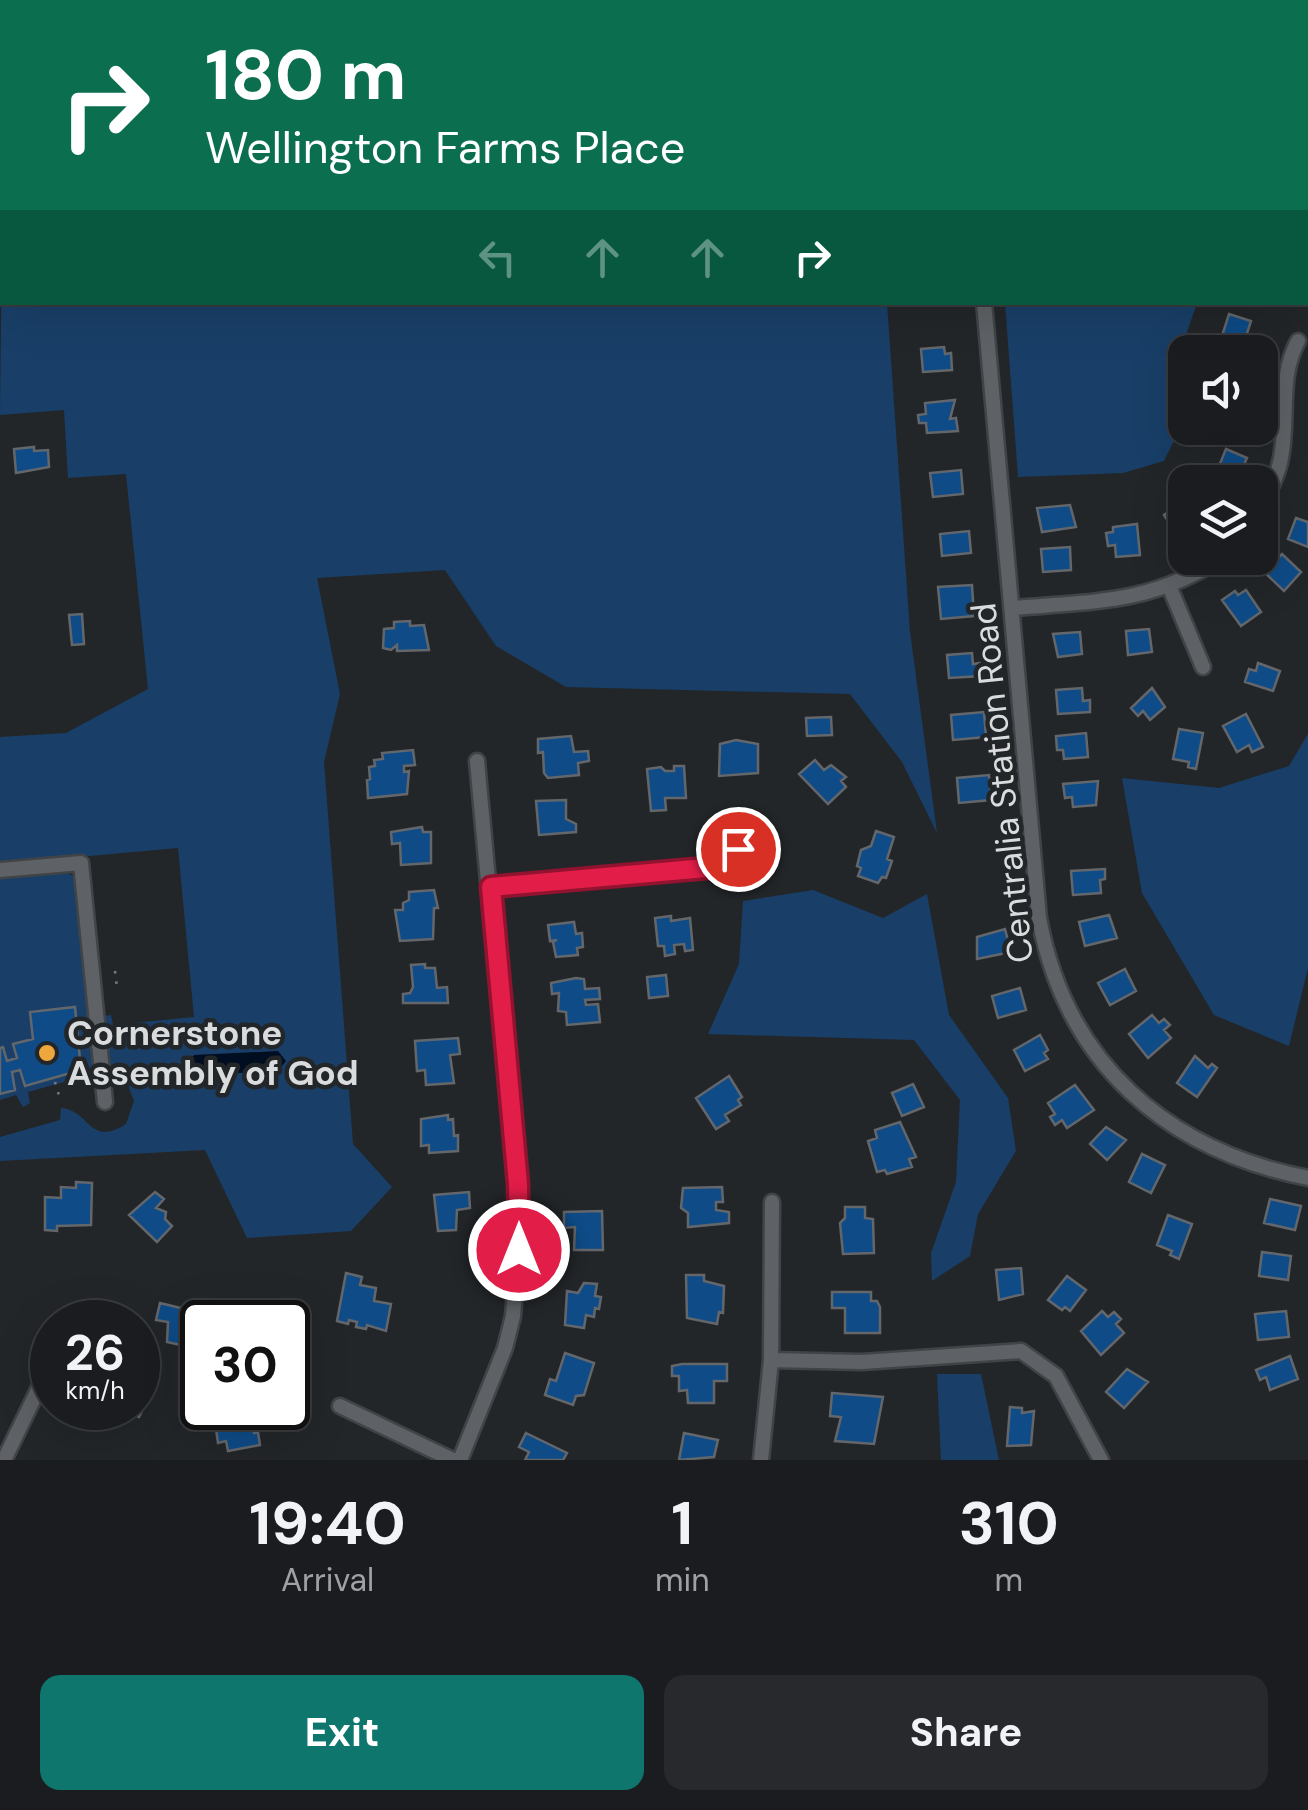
<!DOCTYPE html>
<html lang="en">
<head>
<meta charset="utf-8">
<style>
	:root { --surface:#1a1c1f; --page:#27292c; --text:#f1f3f6; --muted:#9fa1a4; --line:#383a3d; --accent:#0f766e }
	body { margin:0; font-family:"DM Sans",sans-serif; background:var(--page); color:var(--text); height:100vh; display:flex; flex-direction:column; font-size:38px; white-space:nowrap }
	* { box-sizing:border-box; margin:0 }
	p { font-size:32px; color:var(--muted) }
	.icon { flex:none; width:55px; height:55px; fill:none; stroke:currentColor; stroke-width:2; stroke-linecap:round; stroke-linejoin:round }
	.map { position:relative; height:1460px; overflow:hidden }
	.panel { display:flex; flex-direction:column; background:var(--surface); flex:1 }
	.panel>* { flex:none }
	.guide { position:absolute; left:0px; top:0px; width:1310px; height:305px; box-shadow:0 10px 40px #0002,0 0 0 2px var(--line); background:#0b6e4f; color:#fff; overflow:hidden }
	.buttons { position:absolute; left:1168px; top:335px; display:grid; gap:20px }
	.buttons a { display:grid; place-items:center; width:110px; height:110px; border-radius:20px; background:var(--surface); box-shadow:0 10px 40px #0002,0 0 0 2px var(--line); font-size:50px }
	.speed { position:absolute; left:30px; top:1300px; display:flex; gap:20px; font-size:50px; font-weight:700; text-align:center }
	.speed>* { display:grid; place-content:center; width:130px; height:130px; border-radius:50%; background:var(--surface); box-shadow:0 10px 40px #0002,0 0 0 2px var(--line); line-height:1 }
	.speed small { font-size:25px; font-weight:400 }
	.speed .limit { border:5px solid #111; border-radius:15px; background:#fff; color:#111 }
	.pin { position:absolute; display:grid; place-items:center; width:85px; height:85px; color:#fff; margin:-42px; border:5px solid #fff; border-radius:50%; box-shadow:0 2px 10px #0007 }
	.me { position:absolute; width:110px; margin:-55px; rotate:0deg; stroke-linejoin:round; filter:drop-shadow(0 0 8px #0008) }
	.turn { display:flex; align-items:center; gap:35px; height:210px; padding:0 40px; font-size:45px }
	.turn .icon { width:130px; height:130px; stroke-width:2.5 }
	.turn b { display:block; font-size:70px; line-height:85px }
	.lanes { display:flex; align-items:center; height:95px; padding:0 40px; background:#0003; justify-content:center; gap:50px; direction:ltr }
	.lanes .off { opacity:.35 }
	.eta { display:flex; justify-content:space-evenly; align-items:center; height:170px; text-align:center }
	.eta b { font-size:60px; font-weight:700; line-height:70px }
	.primary-button { display:flex; gap:20px; margin-top:auto; padding:20px 40px }
	.primary-button a { flex:1; height:115px; border-radius:20px; background:var(--accent); color:#fff; font-size:40px; font-weight:700; line-height:115px; text-align:center }
	.primary-button a+a { background:var(--page); color:var(--text) }
	.map>svg:first-child { display:block }
</style>
</head>
<body>
<div class="map">
<svg width="1308" height="1460" viewBox="0 0 1308 1460">
	<rect width="100%" height="100%" fill="#232629"/>
	<!-- green -->
	<path fill="#193f68" d="M0,0H1041L2,2L0,151Z
		M2,236V302L887,303L910,632L937,833L902,762L850,694L566,687L496,646L445,570L317,578L340,694L324,762L353,1144L392,1187L351,1231L247,1238L205,1150L0,1161V1137L60,1120L61,1108C90,1110 89,1148 126,1124L134,1101L128,1085L111,1071L105,1016L111,1015L113,1025L194,1017L178,848L0,864V737L66,733L148,689L126,474L68,478L64,410L0,415Z
		M1005,303H1197L1187,332L1190,352H1185V418L1164,461L1123,473L1018,477Z
		M1308,734V968L1289,1046L1214,1015L1142,893L1122,778L1219,788L1289,766Z
		M64,872L76,877L96,1078L83,1087L78,1078L28,1092L30,1103L23,1107L16,1095L0,1100V878Z
		M813,890L883,918L927,894L949,1015L1008,1098L1016,1151L978,1214L970,1256L932,1281L931,1253L956,1182L960,1100L914,1040L708,1034L739,964L743,901Z
		M937,1374H981L999,1460H941Z"/>
	<!-- water -->
	<path fill="#010e21" d="M278,1051L286,1061L277,1072L193,1074L184,1068L194,1055Z"/>
	<!-- building -->
	<path fill="#0e4b87" stroke="#63666a" stroke-width="2.5" d="M1229,314L1251,321L1244,343L1222,336Z
		M944,347L945,354L951,353L952,370L923,372L921,349Z
		M955,400L950,419L956,418L958,431L927,433L926,423H919L918,415L926,414L925,403Z
		M34,447V451L48,450L49,467L16,473L14,449Z
		M1226,449L1247,458L1237,480L1217,471Z
		M961,470L963,494L933,497L930,473Z
		M1182,496L1185,541L1182,543L1164,515L1178,506L1175,501Z
		M1070,505L1076,527L1042,532L1037,508Z
		M1296,518L1308,522V547L1288,539Z
		M1137,524L1140,555L1116,557L1115,545L1108,546L1106,533L1113,532V527Z
		M969,531L971,553L942,556L940,534Z
		M1070,547L1071,570L1043,572L1041,549Z
		M1282,554L1301,572L1284,591L1261,569L1272,557L1276,560Z
		M972,585L974,616L941,619L938,587Z
		M1246,590L1261,612L1241,626L1222,600L1235,591L1238,595Z
		M82,614L84,644L72,645L69,615Z
		M410,621V626L424,625L429,650L397,651V645L391,650L383,648L384,629L394,628V622Z
		M1149,629L1152,652L1128,655L1126,631Z
		M1080,632L1082,654L1058,657L1053,634Z
		M972,653L973,664L980,663L981,676L949,678L947,655Z
		M1258,663L1280,671L1273,691L1245,682L1249,669L1256,671Z
		M1082,688L1083,701L1090,700V712L1058,714L1056,690Z
		M1152,688L1165,707L1150,720L1143,711L1138,716L1131,708Z
		M984,712L986,737L953,740L951,715Z
		M1246,714L1263,747L1252,752L1249,745L1237,752L1223,726Z
		M831,717L832,735L807,736L806,718Z
		M1179,729L1203,733L1196,769L1188,767L1189,762L1173,759Z
		M1086,733L1088,757L1064,759L1063,750H1057L1056,736Z
		M571,736L574,752L588,751L589,761L578,763L579,775L548,778L544,773L543,752L538,753V739Z
		M736,740L758,744V773L719,776L720,744Z
		M413,750L415,765L404,766V772L409,771L407,794L368,798L367,780L370,779L369,767L375,766L374,760L383,759L382,753Z
		M815,760L824,770L831,765L846,777L841,781L846,787L828,804L799,774Z
		M674,766H684L686,798H665L666,810L651,811L647,769L661,767L665,771H674Z
		M989,775L991,800L959,803L957,778Z
		M1098,781L1096,805L1073,807L1072,797L1065,798L1063,784Z
		M566,800V819L576,824V832L539,835L536,801Z
		M422,827L423,832H431V863L401,865L400,843L392,844L391,832Z
		M876,831L894,837L887,859L892,861L886,878L882,877L878,883L858,876L861,868L857,866L861,850L871,846Z
		M1105,869V879L1100,880L1101,893L1073,895L1071,871Z
		M434,890L438,908H434L433,939L400,941L395,910H403V903L409,900V892Z
		M1109,915L1117,938L1085,946L1079,922Z
		M671,916V921L690,918L693,950L685,951L684,944L674,945L675,954L665,956L664,946H658L655,918Z
		M574,922L576,934L582,933L583,947L577,948L578,955L556,957L553,942L557,940L550,941L548,925Z
		M1005,929L1011,952L977,959V937Z
		M425,964V968H435L437,988L447,987L448,1003H403V994L410,993L413,987L411,965Z
		M1125,969L1136,991L1110,1005L1098,983Z
		M666,975L668,996L649,998L647,977Z
		M576,978L584,979L585,989L599,988L600,999L585,1000L586,1005L598,1004L600,1022L567,1025L566,1012L558,1011L559,993L552,994L551,983Z
		M1020,988L1026,1010L998,1018L992,996Z
		M75,1007L81,1070L25,1086L20,1070L12,1072L15,1090L0,1094V1048L3,1047L7,1061L17,1058L13,1044L33,1039L30,1012Z
		M1152,1015L1159,1023L1164,1019L1170,1025L1164,1030L1171,1038L1148,1058L1129,1034Z
		M1040,1035L1048,1050L1044,1053L1048,1059L1025,1071L1014,1050Z
		M458,1038L460,1054L450,1055L454,1083L426,1085L425,1070L417,1071L415,1041Z
		M1195,1056L1208,1068L1212,1064L1217,1068L1197,1097L1177,1083Z
		M729,1076L742,1097L738,1100L741,1105L725,1115L729,1121L716,1129L696,1098Z
		M913,1084L924,1107L902,1116L892,1093Z
		M1075,1085L1094,1110L1067,1128L1062,1120L1055,1125L1050,1117L1055,1114L1048,1103Z
		M448,1115V1120L453,1119L454,1136L458,1135V1151L429,1153V1145L421,1146V1119Z
		M900,1122L916,1157L909,1159L912,1167L887,1174L885,1170L877,1172L868,1141L877,1138L875,1130Z
		M1106,1127L1126,1140L1107,1160L1090,1144Z
		M1142,1154L1165,1165L1151,1193L1129,1182Z
		M76,1182L92,1183L91,1225L57,1226V1231L45,1230V1197L61,1198V1187L76,1188Z
		M722,1187L723,1202H716V1210L729,1212V1223L688,1227V1213L681,1208L683,1188Z
		M155,1192L164,1199L156,1208L166,1212L165,1219L172,1226L157,1242L129,1215Z
		M469,1192L470,1208L457,1210L456,1230L438,1231L434,1195Z
		M1270,1199L1301,1206L1295,1230L1264,1223Z
		M845,1207H865V1218L873,1219L874,1253L843,1254L840,1223L845,1218Z
		M602,1211L603,1250H574L575,1227L564,1228V1212Z
		M1168,1215L1192,1224L1179,1259L1170,1255L1172,1251L1157,1245Z
		M1262,1252L1291,1256L1288,1280L1259,1276Z
		M1021,1268L1023,1294L999,1300L996,1270Z
		M346,1273L362,1277L360,1285L376,1288L374,1301L391,1304L386,1331L367,1325L366,1329L356,1327L357,1322L349,1320L348,1324L337,1321Z
		M686,1275H704V1281L724,1286L723,1313L719,1312L717,1324L687,1318Z
		M1067,1276L1086,1290L1070,1311L1065,1307L1062,1310L1048,1300Z
		M584,1283L597,1284L595,1296L601,1297L599,1309L595,1308L594,1317L586,1315L584,1328L565,1325L567,1291L578,1293Z
		M832,1292H871V1301H877L880,1307V1333H845V1308H832Z
		M160,1303L193,1311L185,1346L167,1342L168,1322L156,1320Z
		M1102,1311L1108,1317L1114,1312L1121,1319L1116,1324L1124,1333L1101,1355L1081,1331Z
		M1286,1311L1289,1337L1258,1340L1255,1314Z
		M565,1353L594,1363L584,1395L576,1396L573,1405L545,1395L550,1379L556,1381Z
		M1290,1356L1298,1379L1270,1390L1266,1377L1260,1380L1256,1370Z
		M682,1364H727V1381H714V1403H688L687,1390L679,1391V1376H672V1366Z
		M1127,1369L1148,1382L1124,1408L1106,1392Z
		M832,1393L883,1397L874,1444L835,1441L841,1417L830,1416Z
		M138,1406L143,1409L139,1417L129,1413L126,1417L119,1416L115,1423L91,1410Z
		M1010,1407L1022,1408V1413L1034,1411L1031,1445L1007,1446Z
		M213,1408H246L247,1414L252,1413L254,1433L258,1432L260,1445L228,1451L226,1441L218,1443Z
		M526,1433L567,1453L563,1460H525L529,1452L519,1447Z
		M684,1433L718,1440L714,1457L679,1460Z"/>
	<g fill="none" stroke-linecap="round" stroke-linejoin="round">
		<defs>
			<path id="minor" d="M1058,2L1060,0
				M984,302L1039,918C1066,1063 1166,1150 1308,1178
				M1260,510C1269,491 1280,472 1282,451C1288,412 1279,376 1298,341
				M1170,588L1203,667
				M1013,608C1095,601 1150,604 1222,558
				M0,870L81,863L105,1102
				M491,887L706,867L738,849
				M771,1360L862,1362L1021,1351L1056,1376L1101,1460
				M340,1406L453,1460
				M4,1460L52,1361
				M460,1460L505,1348L513,1316L520,1229L477,761
				M761,1460L771,1360L772,1202"/>
		</defs>
		<!-- minor casing -->
		<use href="#minor" stroke="#414446" stroke-width="19"/>
		<!-- path -->
		<path stroke="#797c7e" stroke-width="2.5" stroke-dasharray="2.5 8" stroke-linecap="butt" d="M236,2L237,0
			M0,255L2,250
			M115,971L117,988
			M55,1082L61,1102"/>
		<!-- minor -->
		<use href="#minor" stroke="#5e6165" stroke-width="14"/>
	</g>
	<g fill="none" stroke-linecap="round" stroke-linejoin="round">
		<defs>
			<path id="route" d="M519,1250L518,1184L491,887L706,868L738,849"/>
		</defs>
		<!-- route casing -->
		<use href="#route" stroke="#92132f" stroke-width="25"/>
		<!-- route -->
		<use href="#route" stroke="#e11d48" stroke-width="18"/>
	</g>
	<!-- markers -->
	<circle fill="#eea73d" stroke="#232629" stroke-width="4" cx="47" cy="1053" r="10"/>
	<g text-anchor="middle" stroke-width="9" stroke-linejoin="round" paint-order="stroke">
		<!-- street labels -->
		<g font-size="35" fill="#d9dbdd" stroke="#232629">
			<text transform="translate(1002 783) rotate(-96)" y="12">Centralia Station Road</text>
		</g>
		<!-- poi labels -->
		<g font-size="35" font-weight="bold" fill="#d9dbdd" stroke="#232629" text-anchor="start">
			<text x="67" y="1045">Cornerstone<tspan x="67" dy="40">Assembly of God</tspan></text>
		</g>
	</g>
</svg>
<div class="buttons">
<a><svg class="icon" aria-label="sound" viewBox="0 0 24 24"><path d="M4 9h4l5-4v14l-5-4H4zM17 9q2 3 0 6"/></svg></a>
<a><svg class="icon" aria-label="layers" viewBox="0 0 24 24"><path d="M12 4l9 5-9 5-9-5zM3 14l9 5 9-5"/></svg></a>
</div>
<div class="speed"><div>26<small>km/h</small></div><div class="limit">30</div></div>
<div class="pin" style="left:738px;top:849px;background:#d93025"><svg class="icon" aria-label="arrive" viewBox="0 0 24 24"><path d="M6 21V4h12l-3 4 3 4H6"/></svg></div>
<svg class="me" style="left:519px;top:1250px" viewBox="-20 -20 40 40"><circle r="17" fill="#e11d48" stroke="#fff" stroke-width="3"/><path d="M0-11L8 9 0 5-8 9z" fill="#fff"/></svg>
<div class="guide">
<div class="turn"><svg class="icon" aria-label="right" viewBox="0 0 24 24"><path d="M7 20v-9h11M14 6l5 5-5 5"/></svg><div><b>180 m</b>Wellington Farms Place</div></div>
<div class="lanes"><svg class="icon off" aria-label="left" viewBox="0 0 24 24"><path d="M17 20v-9H6M10 6l-5 5 5 5"/></svg><svg class="icon off" aria-label="ahead" viewBox="0 0 24 24"><path d="M12 20V5M6 11l6-6 6 6"/></svg><svg class="icon off" aria-label="ahead" viewBox="0 0 24 24"><path d="M12 20V5M6 11l6-6 6 6"/></svg><svg class="icon" aria-label="right" viewBox="0 0 24 24"><path d="M7 20v-9h11M14 6l5 5-5 5"/></svg></div>
</div>
</div>
<section class="panel">
<div class="eta">
<div><b>19:40</b><p>Arrival</p></div>
<div><b>1</b><p>min</p></div>
<div><b>310</b><p>m</p></div>
</div>
<div class="primary-button"><a>Exit</a><a>Share</a></div>
</section>
</body>
</html>
